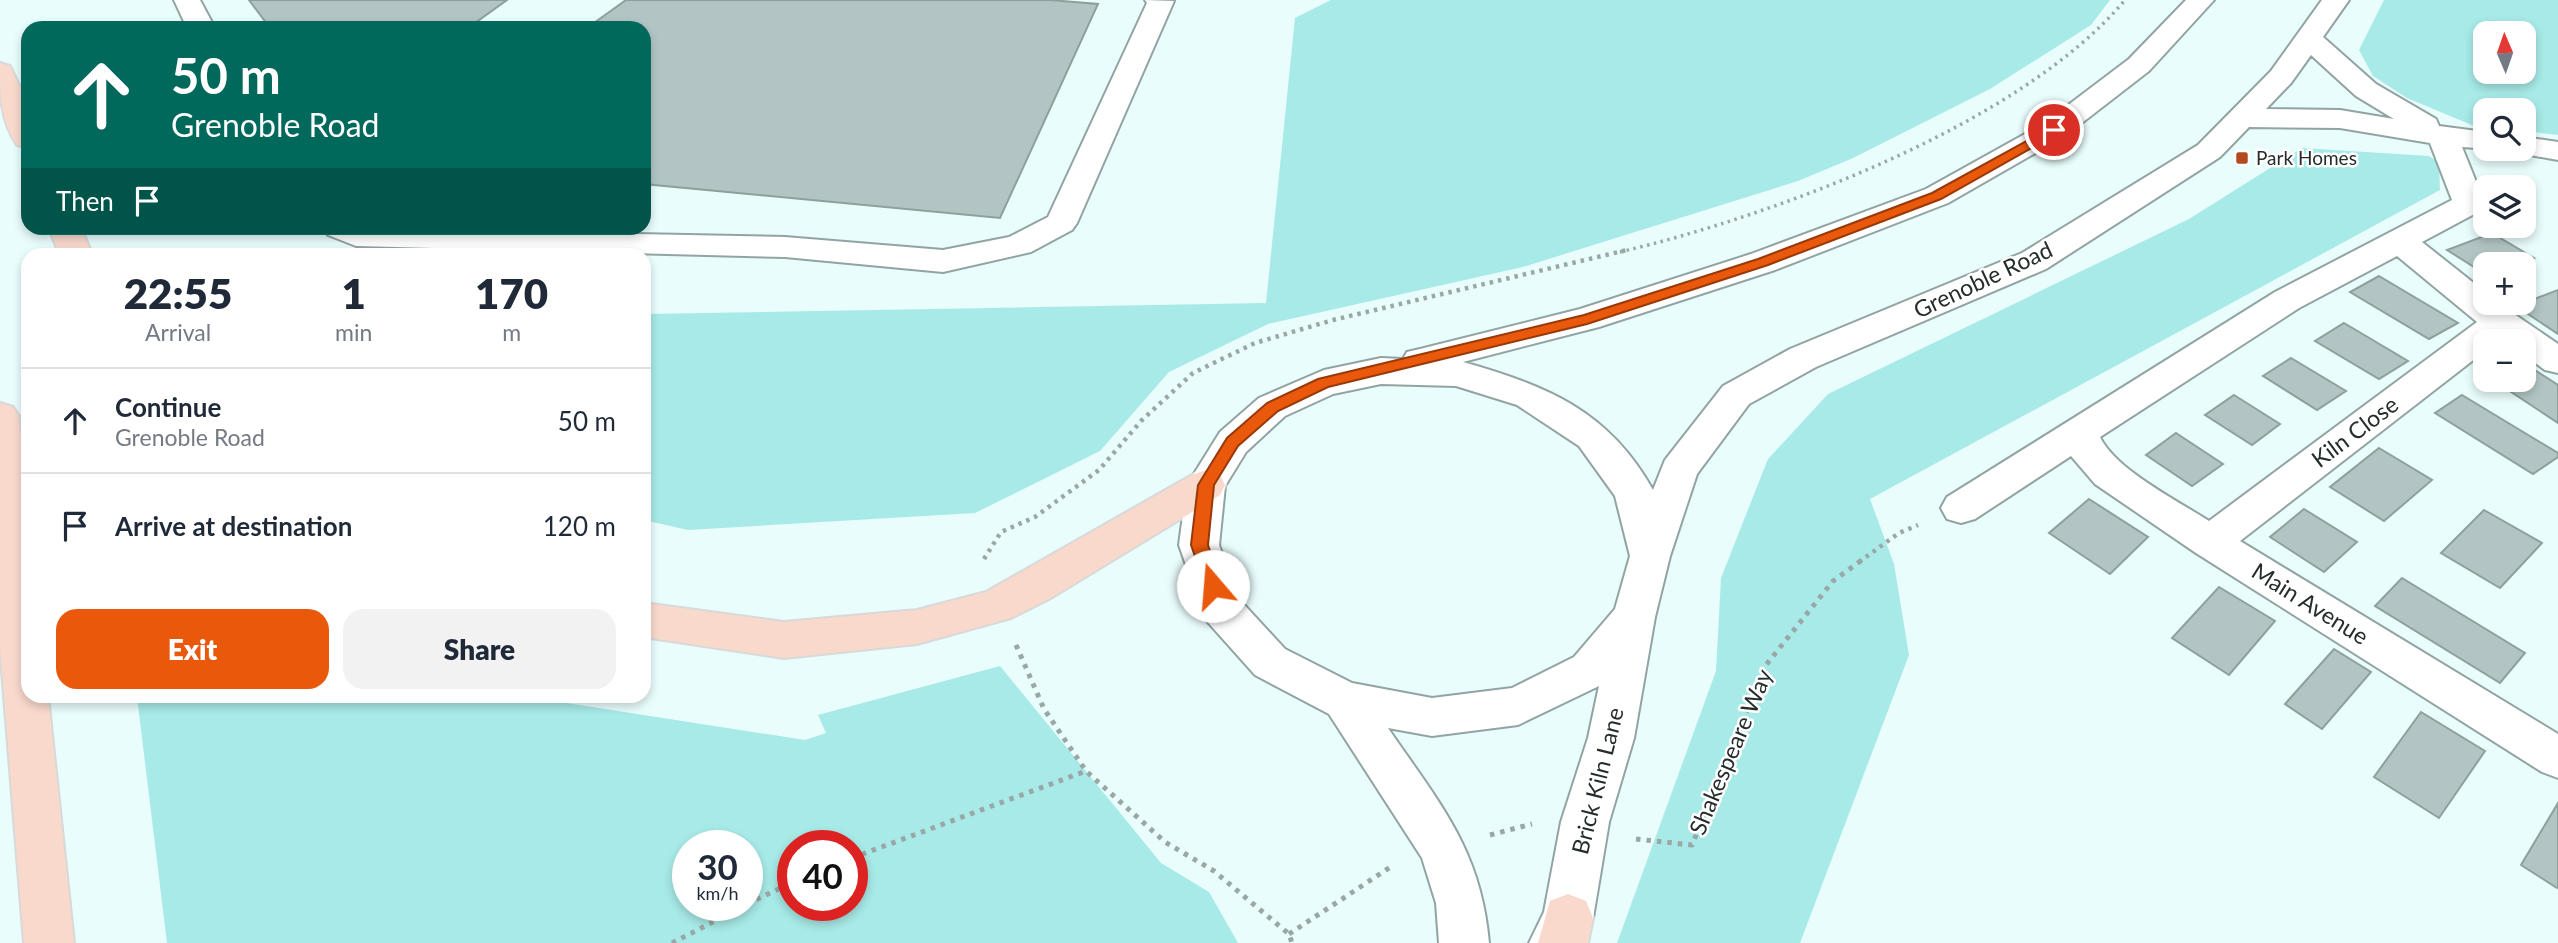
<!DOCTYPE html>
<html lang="en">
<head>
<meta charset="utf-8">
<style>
	:root { --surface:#fff; --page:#f2f2f3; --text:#1f2937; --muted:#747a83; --line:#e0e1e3; --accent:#ea580c }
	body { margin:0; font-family:Lato,sans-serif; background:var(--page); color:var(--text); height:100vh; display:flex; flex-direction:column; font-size:26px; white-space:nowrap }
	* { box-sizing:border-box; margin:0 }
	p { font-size:23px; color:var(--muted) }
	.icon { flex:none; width:38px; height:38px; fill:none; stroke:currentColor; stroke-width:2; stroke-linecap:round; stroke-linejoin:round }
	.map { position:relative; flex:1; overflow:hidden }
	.sheet { position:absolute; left:21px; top:248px; width:630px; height:455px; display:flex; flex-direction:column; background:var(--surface); border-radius:21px; box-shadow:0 4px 10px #0003 }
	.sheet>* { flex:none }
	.guide { position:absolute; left:21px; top:21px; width:630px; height:214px; border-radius:21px; box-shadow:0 4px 10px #0003; background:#00695c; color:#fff; overflow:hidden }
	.needle { width:46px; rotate:358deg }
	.tools { position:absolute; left:2473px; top:21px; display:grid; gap:14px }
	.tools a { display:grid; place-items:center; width:63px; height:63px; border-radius:14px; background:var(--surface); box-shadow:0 4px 10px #0003; font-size:35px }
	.speed { position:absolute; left:672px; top:830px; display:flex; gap:14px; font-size:35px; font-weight:700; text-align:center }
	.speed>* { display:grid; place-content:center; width:91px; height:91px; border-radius:50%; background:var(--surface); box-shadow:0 4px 10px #0003; line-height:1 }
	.speed small { font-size:18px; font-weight:400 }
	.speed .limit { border:10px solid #d22; background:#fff; color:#111 }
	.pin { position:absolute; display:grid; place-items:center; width:60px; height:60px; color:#fff; margin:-30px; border:4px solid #fff; border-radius:50%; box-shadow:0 2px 7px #0007 }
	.me { position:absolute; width:77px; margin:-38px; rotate:342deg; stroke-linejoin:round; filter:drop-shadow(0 0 5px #0008) }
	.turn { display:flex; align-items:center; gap:24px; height:147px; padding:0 35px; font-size:32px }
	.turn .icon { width:91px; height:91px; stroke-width:2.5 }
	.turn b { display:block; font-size:49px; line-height:60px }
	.then { display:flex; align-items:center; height:66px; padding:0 35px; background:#0003; gap:14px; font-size:26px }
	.eta { display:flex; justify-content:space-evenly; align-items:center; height:119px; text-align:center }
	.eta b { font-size:42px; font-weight:800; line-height:49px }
	.primary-button { display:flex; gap:14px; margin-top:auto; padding:14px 35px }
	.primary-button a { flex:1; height:80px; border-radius:21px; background:var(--accent); color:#fff; font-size:28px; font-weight:800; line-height:80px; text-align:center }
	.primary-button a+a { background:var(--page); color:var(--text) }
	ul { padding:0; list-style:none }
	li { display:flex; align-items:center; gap:21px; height:105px; padding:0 35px; border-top:2px solid var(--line) }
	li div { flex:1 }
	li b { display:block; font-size:26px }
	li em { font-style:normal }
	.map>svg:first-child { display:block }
</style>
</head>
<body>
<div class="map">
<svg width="2558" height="943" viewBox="0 0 2558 943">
	<rect width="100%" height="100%" fill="#e9fdfc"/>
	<!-- green -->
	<path fill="#a7eae7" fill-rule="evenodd" d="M1331,0H2110L2091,25L1990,89L1853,158L1798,181L1523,267L1268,324L1169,372L1100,451L975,513L688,530L644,520V314L1266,303L1295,18Z
		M2384,0H2558V135L2524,131V110H2485V127L2474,126L2407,98L2373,76L2359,50ZM2485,33H2524V72H2485Z
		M2302,148L2429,156L2439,163L2440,190L1870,499L1894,564L1909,655L1800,943H1617L1716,671L1721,578L1768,459L1828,394L2189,219Z
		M1000,666L1161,863L1209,892L1238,943H167L137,697H528L805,740L826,733L818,715ZM688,845H747V905H688ZM793,845H852V905H793Z"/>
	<!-- building -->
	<path fill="#b2c5c4" stroke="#8da09e" stroke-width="2" d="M249,0H507L468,28H270Z
		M626,0H1050L1098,4L1000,218L644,184V28H587Z
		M2492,233L2534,258L2519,264H2485V274L2447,250Z
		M2379,276L2458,323L2429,339L2350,292Z
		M2558,290V334L2516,306Z
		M2344,323L2408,361L2379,379L2315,341Z
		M2291,358L2346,391L2317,410L2263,376Z
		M2524,363L2558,385V423L2493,380H2524Z
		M2234,395L2280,424L2252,445L2205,415Z
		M2462,395L2558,453V457L2533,474L2435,413Z
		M2176,433L2223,464L2192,486L2146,455Z
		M2379,448L2432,480L2384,521L2330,487Z
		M2089,499L2148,537L2110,574L2049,533Z
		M2304,509L2357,542L2324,572L2270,537Z
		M2484,510L2542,543L2500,588L2441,553Z
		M2402,578L2525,653L2500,683L2375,606Z
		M2219,587L2275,621L2229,675L2172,638Z
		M2334,649L2371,672L2322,729L2285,704Z
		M2421,712L2485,751L2439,818L2374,777Z
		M2558,803V887L2557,888L2521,865Z"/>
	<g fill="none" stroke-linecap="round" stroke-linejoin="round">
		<defs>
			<path id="minor" d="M174,0H200L215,28H187Z
				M1145,0L1174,1L1077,223L1072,230L1031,252L943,272L785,257L356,246L328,235L323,228L785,237L943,250L1009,237L1048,217L1147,3Z
				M2186,0H2214L2149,71L2065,136L1948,203L1775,270L1599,327L1463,362C1547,386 1608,410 1653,490L1665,460L1723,386L1790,349L2022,253L2198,145L2271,71L2322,0H2349L2323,37L2376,84L2436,119L2439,126L2485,132V149H2490L2462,147L2485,204L2480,211L2422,242L2485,292V303H2498L2558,344V373L2545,370L2524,355V341H2485V351L2240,541L2558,734V778L2542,772L2196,553L2095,484L2071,456L1975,519L1961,523L1947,519L1941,508L1947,497L2275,292L2452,200L2430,143L2340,128L2249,127L2220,157L2046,269L1816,367L1749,404L1697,474L1670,556L1655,617L1634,738L1609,822L1593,918L1581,943H1529L1544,912L1561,822L1588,738L1599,686L1518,725L1432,736L1388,728C1439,803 1481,849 1489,943H1439L1436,903L1422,858L1329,714L1255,675L1205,619L1179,545L1187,485L1220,432L1259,398L1324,370L1381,358L1403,359L1407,352L1420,349L1580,309L1751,254L1926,189L2043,124L2129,59ZM2311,55L2356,96L2394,119L2340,110L2266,109L2291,83ZM2397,256L2477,322L2209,521C2178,501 2116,470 2100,437L2299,308ZM1381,384L1456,386L1517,405L1579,446L1615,496L1630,556L1615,609L1574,657L1512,688L1432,698L1352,683L1285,649L1238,598L1219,545L1225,486L1246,452L1285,416L1333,394Z
				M2524,137L2558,142V160L2513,152L2511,149H2524Z"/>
			<path id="major" d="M0,63L10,66L28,104V148L17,145C0,120 0,93 0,63Z
				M49,228H81L93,256H60Z
				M0,403L13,407L19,416L28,506V696H48L74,943H24L0,646Z
				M1206,470L1220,475L1225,485L1220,495L1049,599L1011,618L917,644L784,658L644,637V603L784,622L917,610L986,592L1192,475Z
				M1568,894L1586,901L1593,918L1588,943H1538L1550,901Z"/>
		</defs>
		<!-- minor casing -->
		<use href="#minor" stroke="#91a4a3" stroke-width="4"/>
		<!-- major casing -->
		<use href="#major" stroke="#d8d9d9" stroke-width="4"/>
		<!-- path-far2 -->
		<path stroke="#99a8a7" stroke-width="3.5" stroke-dasharray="2.5 4.5" stroke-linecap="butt" d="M1620,252C1776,215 2021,124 2125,0"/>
		<!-- path-far1 -->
		<path stroke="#99a8a7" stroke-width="4.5" stroke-dasharray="3.5 5" stroke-linecap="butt" d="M984,559L1001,532L1035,517L1099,470L1142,420L1193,373L1255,343L1333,320L1627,250
			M1859,562L1899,533L1918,525"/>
		<!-- path -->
		<path stroke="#99a8a7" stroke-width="5" stroke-dasharray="4.5 6" stroke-linecap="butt" d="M1016,645L1044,709L1086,771L1165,842L1214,871L1289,934L1292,943
			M1490,835L1532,824
			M1636,839L1692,845L1766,665L1833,581L1862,560
			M852,858L1086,771
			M747,904L793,882
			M1289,934L1392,866
			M672,943L746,905"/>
		<!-- minor -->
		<use href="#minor" fill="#fff" fill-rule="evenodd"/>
		<!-- major -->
		<use href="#major" fill="#fad9cd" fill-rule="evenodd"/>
	</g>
	<!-- route -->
	<path fill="#ea580c" stroke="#983908" stroke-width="2" d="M2054,126L2060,130L2058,133L1941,199L1768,265L1587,324L1328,387L1278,411L1238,446L1214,485L1208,545L1222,586L1219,591H1207L1191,545L1198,485L1227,438L1267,403L1318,379L1584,315L1758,259L1932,193Z"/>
	<!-- markers -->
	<rect fill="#b24c20" stroke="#fff" stroke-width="2.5" x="2235" y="151" width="14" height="14" rx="3.5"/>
	<g text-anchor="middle" stroke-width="5" stroke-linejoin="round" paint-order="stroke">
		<!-- far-poi labels -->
		<g font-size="19" fill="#252d2c" stroke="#fff" text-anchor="start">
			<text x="2256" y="165">Park Homes</text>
		</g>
		<!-- street labels -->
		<g font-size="23" fill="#252d2c" stroke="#fff">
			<text transform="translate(1983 280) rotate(-25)" y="8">Grenoble Road</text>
			<text transform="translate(2355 432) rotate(-37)" y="8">Kiln Close</text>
			<text transform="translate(2310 604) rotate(32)" y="8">Main Avenue</text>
			<text transform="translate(1731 752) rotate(-67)" y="8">Shakespeare Way</text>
			<text transform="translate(1598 781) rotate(-76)" y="8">Brick Kiln Lane</text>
		</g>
	</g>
</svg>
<div class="tools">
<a><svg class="needle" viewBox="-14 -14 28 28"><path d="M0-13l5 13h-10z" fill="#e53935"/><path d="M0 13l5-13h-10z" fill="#747a83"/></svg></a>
<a><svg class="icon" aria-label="search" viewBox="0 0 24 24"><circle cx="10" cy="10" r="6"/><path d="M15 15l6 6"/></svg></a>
<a><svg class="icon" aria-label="layers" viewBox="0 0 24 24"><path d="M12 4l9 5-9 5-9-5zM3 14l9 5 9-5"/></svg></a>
<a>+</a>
<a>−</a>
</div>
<div class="speed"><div>30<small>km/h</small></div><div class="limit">40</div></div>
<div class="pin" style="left:2054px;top:130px;background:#d93025"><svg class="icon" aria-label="arrive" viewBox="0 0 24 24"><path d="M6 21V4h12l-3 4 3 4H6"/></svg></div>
<svg class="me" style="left:1213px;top:586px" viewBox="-20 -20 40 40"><circle r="19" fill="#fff"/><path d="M0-13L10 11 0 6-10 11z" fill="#ea580c"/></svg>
<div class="guide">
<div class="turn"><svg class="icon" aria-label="ahead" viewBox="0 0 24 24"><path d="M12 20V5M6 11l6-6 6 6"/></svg><div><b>50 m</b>Grenoble Road</div></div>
<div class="then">Then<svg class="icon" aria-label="arrive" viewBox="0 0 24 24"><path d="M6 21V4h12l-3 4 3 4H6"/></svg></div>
</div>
<section class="sheet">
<div class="eta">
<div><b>22:55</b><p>Arrival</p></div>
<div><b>1</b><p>min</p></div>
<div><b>170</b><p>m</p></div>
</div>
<ul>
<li><svg class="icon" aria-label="ahead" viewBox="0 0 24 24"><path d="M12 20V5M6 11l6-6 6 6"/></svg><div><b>Continue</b><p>Grenoble Road</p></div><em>50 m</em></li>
<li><svg class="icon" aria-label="arrive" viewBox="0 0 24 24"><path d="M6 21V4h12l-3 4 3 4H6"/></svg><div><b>Arrive at destination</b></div><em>120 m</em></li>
</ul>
<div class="primary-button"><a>Exit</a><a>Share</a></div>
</section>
</div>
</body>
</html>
